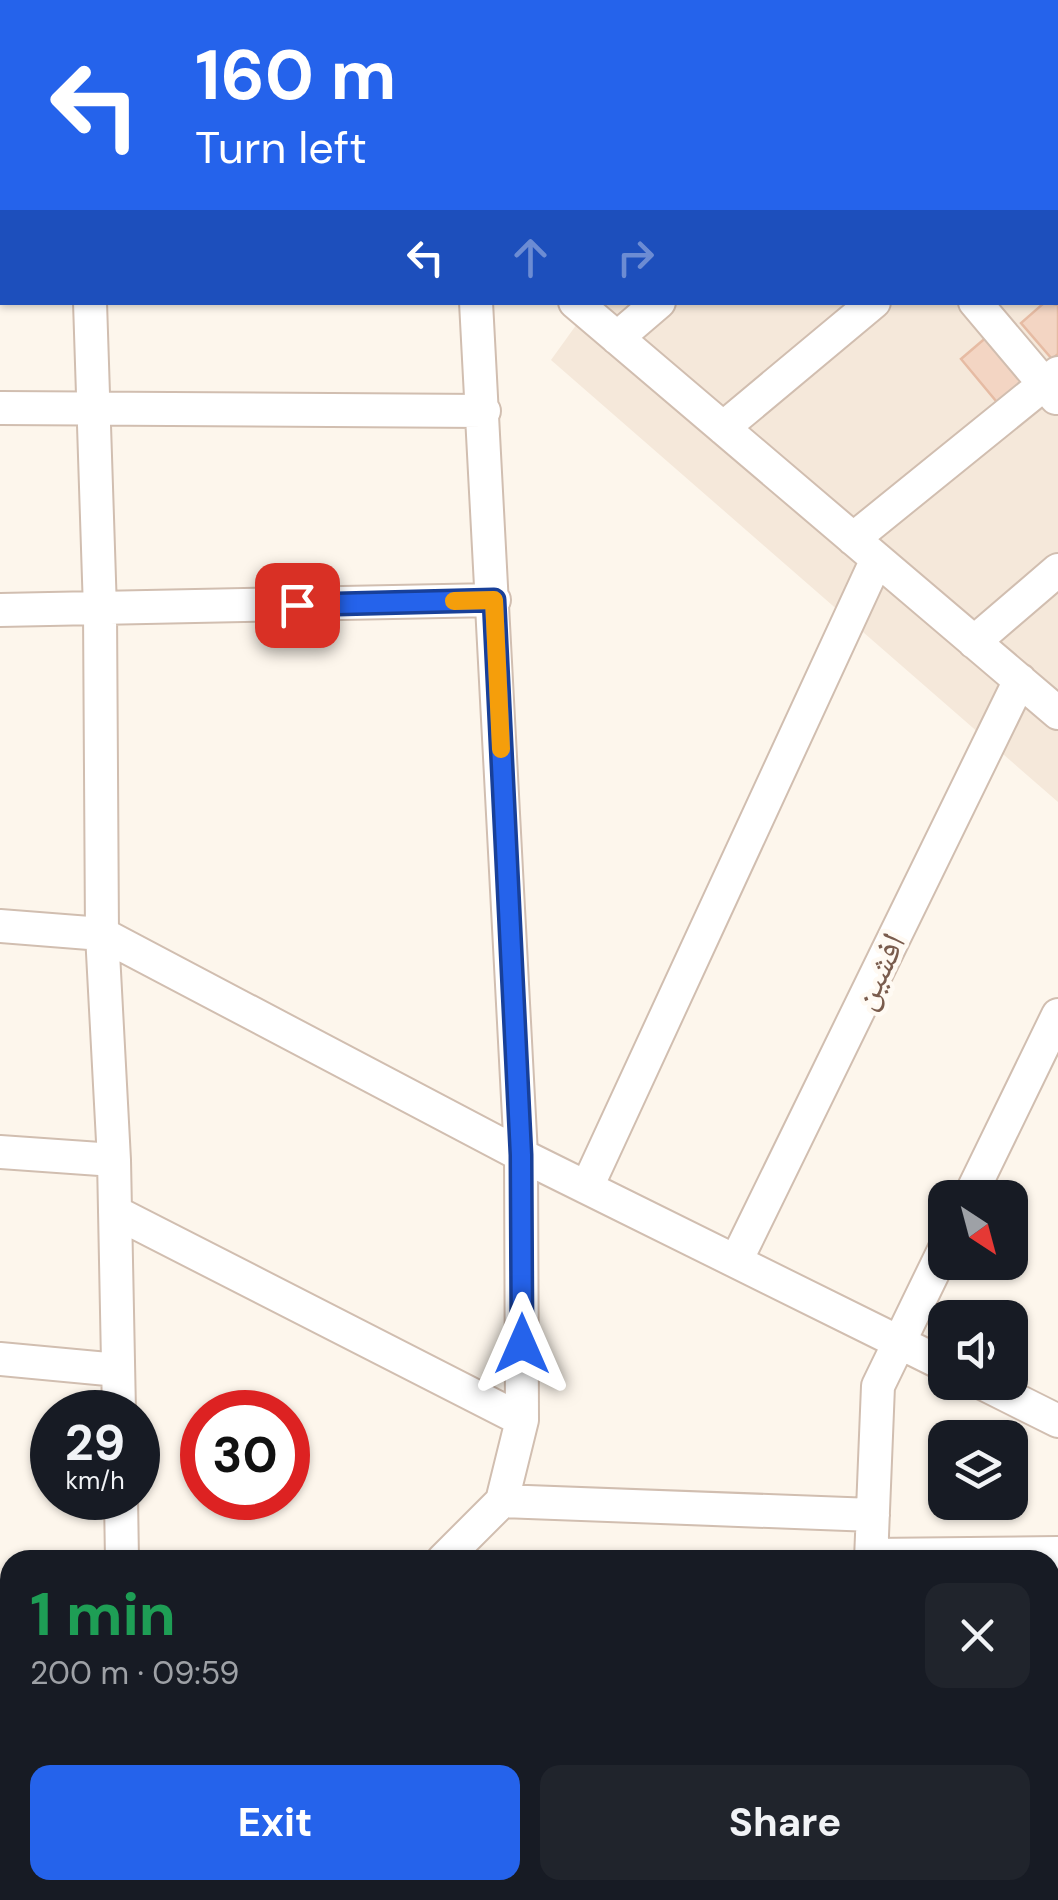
<!DOCTYPE html>
<html lang="en">
<head>
<meta charset="utf-8">
<style>
	:root { --surface:#171b24; --page:#20242c; --text:#f1f3f6; --muted:#9ea1a6; --accent:#2563eb }
	body { margin:0; font-family:"DM Sans","Noto Naskh Arabic",sans-serif; background:var(--page); color:var(--text); height:100vh; display:flex; flex-direction:column; font-size:38px; white-space:nowrap }
	* { box-sizing:border-box; margin:0 }
	p { font-size:32px; color:var(--muted) }
	.icon { flex:none; width:55px; height:55px; fill:none; stroke:currentColor; stroke-width:2; stroke-linecap:round; stroke-linejoin:round }
	.map { position:relative; flex:1; overflow:hidden }
	.panel { position:absolute; left:0px; top:1550px; width:1060px; height:350px; display:flex; flex-direction:column; background:var(--surface); border-radius:30px 30px 0 0; box-shadow:0 2px 8px #0004 }
	.panel>* { flex:none }
	.top-card { position:absolute; left:0px; top:0px; width:1060px; height:305px; box-shadow:0 2px 8px #0004; background:#2563eb; color:#fff; overflow:hidden }
	.needle { width:65px; rotate:144deg }
	.fabs { position:absolute; left:928px; top:1180px; display:grid; gap:20px }
	.fabs a { display:grid; place-items:center; width:100px; height:100px; border-radius:20px; background:var(--surface); box-shadow:0 2px 8px #0004; font-size:50px }
	.speed { position:absolute; left:30px; top:1390px; display:flex; gap:20px; font-size:50px; font-weight:700; text-align:center }
	.speed>* { display:grid; place-content:center; width:130px; height:130px; border-radius:50%; background:var(--surface); box-shadow:0 2px 8px #0004; line-height:1 }
	.speed small { font-size:25px; font-weight:400 }
	.speed .limit { border:15px solid #d22; background:#fff; color:#111 }
	.pin { position:absolute; display:grid; place-items:center; width:85px; height:85px; color:#fff; margin:-42px; border-radius:20px; box-shadow:0 5px 15px #0006 }
	.me { position:absolute; width:110px; margin:-55px; rotate:0deg; stroke-linejoin:round; filter:drop-shadow(0 0 8px #0008) }
	.turn { display:flex; align-items:center; gap:35px; height:210px; padding:0 30px; font-size:45px }
	.turn .icon { width:130px; height:130px; stroke-width:2.5 }
	.turn b { display:block; font-size:70px; line-height:85px }
	.lanes { display:flex; align-items:center; height:95px; padding:0 30px; background:#0003; justify-content:center; gap:50px; direction:ltr }
	.lanes .off { opacity:.35 }
	.round { display:grid; place-items:center; flex:none; width:105px; height:105px; border-radius:20px; background:var(--page) }
	.headline { display:flex; align-items:center; justify-content:space-between; height:170px; padding:0 30px }
	h1 { font-size:60px; font-weight:700; line-height:75px; color:#1e9e55 }
	.primary-button { display:flex; gap:20px; margin-top:auto; padding:20px 30px }
	.primary-button a { flex:1; height:115px; border-radius:20px; background:var(--accent); color:#fff; font-size:40px; font-weight:700; line-height:115px; text-align:center }
	.primary-button a+a { background:var(--page); color:var(--text) }
	.map>svg:first-child { display:block }
</style>
</head>
<body>
<div class="map">
<svg width="1058" height="1900" viewBox="0 0 1058 1900">
	<rect width="100%" height="100%" fill="#fdf6ec"/>
	<!-- residential -->
	<path fill="#f5e8da" d="M812,0H1058V802L551,360L592,303L1058,302V2H810Z"/>
	<!-- building -->
	<path fill="#f3d5c3" stroke="#e6bba3" stroke-width="2.5" d="M1045,302L1058,305V354L1052,359L1021,323Z
		M989,335L1030,383L1001,407L961,359Z"/>
	<g fill="none" stroke-linecap="round" stroke-linejoin="round">
		<defs>
			<path id="minor" d="M80,0V2
				M1027,0L1029,2
				M503,2L504,0
				M557,2L560,0
				M0,14H2
				M1058,150V149
				M0,216H2
				M90,302L100,610L102,934L114,1160L119,1412
				M575,302L1058,713
				M975,302L1056,398
				M617,338L659,302
				M0,408L484,411
				M723,428L874,302
				M853,539L1058,373
				M0,610L494,600
				M974,642L1058,570
				M0,926L102,934L521,1155L945,1365
				M0,1152L114,1160
				M587,1187L877,559
				M969,1198L1058,1015
				M115,1212L522,1420
				M736,1261L1020,680
				M0,1359L118,1370
				M980,1382L1058,1421
				M121,1498L122,1560
				M502,1501L873,1515
				M872,1555L1058,1553
				M443,1560L502,1501L522,1420L521,1155L476,302
				M871,1560L878,1386L945,1248
				M1050,1737H1058
				M0,1850L10,1851
				M129,1890V1900
				M652,1890V1900
				M859,1900L860,1890"/>
		</defs>
		<!-- minor casing -->
		<use href="#minor" stroke="#d1beb0" stroke-width="36"/>
		<!-- minor -->
		<use href="#minor" stroke="#fff" stroke-width="32"/>
	</g>
	<g fill="none" stroke-linecap="round" stroke-linejoin="round">
		<defs>
			<path id="route" d="M297,605L494,600L521,1155L522,1344"/>
		</defs>
		<!-- route casing -->
		<use href="#route" stroke="#184099" stroke-width="25"/>
		<!-- route -->
		<use href="#route" stroke="#2563eb" stroke-width="18"/>
		<!-- slow -->
		<path stroke="#f59e0b" stroke-width="18" d="M454,601L494,600L501,749"/>
	</g>
	<g text-anchor="middle" stroke-width="9" stroke-linejoin="round" paint-order="stroke">
		<!-- street labels -->
		<g font-size="35" fill="#7a5c4d" stroke="#fffaf3">
			<text transform="translate(878 971) rotate(-64)" y="12">افشین</text>
		</g>
	</g>
</svg>
<div class="fabs">
<a><svg class="needle" viewBox="-14 -14 28 28"><path d="M0-13l5 13h-10z" fill="#e53935"/><path d="M0 13l5-13h-10z" fill="#9ea1a6"/></svg></a>
<a><svg class="icon" aria-label="sound" viewBox="0 0 24 24"><path d="M4 9h4l5-4v14l-5-4H4zM17 9q2 3 0 6"/></svg></a>
<a><svg class="icon" aria-label="layers" viewBox="0 0 24 24"><path d="M12 4l9 5-9 5-9-5zM3 14l9 5 9-5"/></svg></a>
</div>
<div class="speed"><div>29<small>km/h</small></div><div class="limit">30</div></div>
<div class="pin" style="left:297px;top:605px;background:#d93025"><svg class="icon" aria-label="arrive" viewBox="0 0 24 24"><path d="M6 21V4h12l-3 4 3 4H6"/></svg></div>
<svg class="me" style="left:522px;top:1344px" viewBox="-20 -20 40 40"><path d="M0-17L14 15 0 8-14 15z" fill="#2563eb" stroke="#fff" stroke-width="4"/></svg>
<div class="top-card">
<div class="turn"><svg class="icon" aria-label="left" viewBox="0 0 24 24"><path d="M17 20v-9H6M10 6l-5 5 5 5"/></svg><div><b>160 m</b>Turn left</div></div>
<div class="lanes"><svg class="icon" aria-label="left" viewBox="0 0 24 24"><path d="M17 20v-9H6M10 6l-5 5 5 5"/></svg><svg class="icon off" aria-label="ahead" viewBox="0 0 24 24"><path d="M12 20V5M6 11l6-6 6 6"/></svg><svg class="icon off" aria-label="right" viewBox="0 0 24 24"><path d="M7 20v-9h11M14 6l5 5-5 5"/></svg></div>
</div>
<section class="panel">
<div class="headline"><div><h1>1 min</h1><p>200 m · 09:59</p></div><a class="round"><svg class="icon" aria-label="close" viewBox="0 0 24 24"><path d="M6 6l12 12M18 6L6 18"/></svg></a></div>
<div class="primary-button"><a>Exit</a><a>Share</a></div>
</section>
</div>
</body>
</html>
